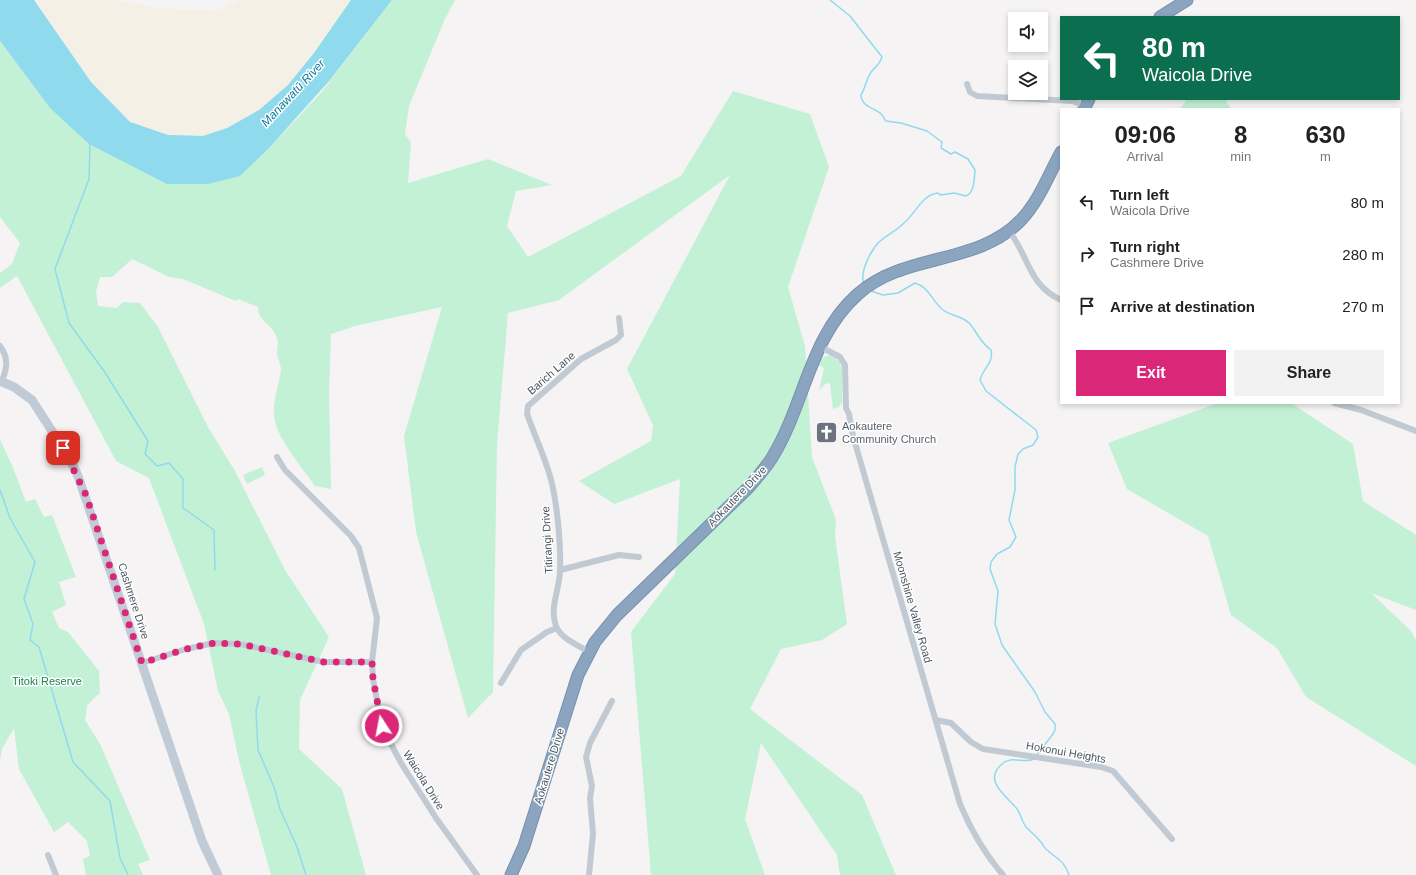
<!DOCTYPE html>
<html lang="en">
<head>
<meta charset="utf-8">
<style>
	:root { --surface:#fff; --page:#f2f2f2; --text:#222; --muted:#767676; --accent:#db2777 }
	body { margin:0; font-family:Arial,sans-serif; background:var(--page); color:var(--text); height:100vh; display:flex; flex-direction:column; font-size:15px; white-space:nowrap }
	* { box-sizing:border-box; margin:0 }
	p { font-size:13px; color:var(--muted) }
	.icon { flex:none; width:22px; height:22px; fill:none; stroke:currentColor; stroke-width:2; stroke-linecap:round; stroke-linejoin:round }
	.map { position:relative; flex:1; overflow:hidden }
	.side { position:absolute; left:1060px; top:108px; width:340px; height:296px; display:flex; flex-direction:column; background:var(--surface); border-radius:0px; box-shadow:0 2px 6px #0003 }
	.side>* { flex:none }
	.guide { position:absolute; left:1060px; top:16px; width:340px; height:84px; border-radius:0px; box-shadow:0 2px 6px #0003; background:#0b6e4f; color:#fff; overflow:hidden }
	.tools { position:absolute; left:1008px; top:12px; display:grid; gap:8px }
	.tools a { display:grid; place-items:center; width:40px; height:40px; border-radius:0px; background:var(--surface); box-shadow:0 2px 6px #0003; font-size:20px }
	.pin { position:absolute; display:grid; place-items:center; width:34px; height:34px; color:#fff; margin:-17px; border-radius:8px; box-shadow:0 2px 6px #0006 }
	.me { position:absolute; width:44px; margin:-22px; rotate:349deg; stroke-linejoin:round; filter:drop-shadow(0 0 3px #0008) }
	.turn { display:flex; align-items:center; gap:14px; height:84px; padding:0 16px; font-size:18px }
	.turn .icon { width:52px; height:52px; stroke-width:2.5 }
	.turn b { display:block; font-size:28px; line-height:34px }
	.eta { display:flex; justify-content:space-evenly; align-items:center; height:68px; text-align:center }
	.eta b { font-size:24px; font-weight:700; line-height:28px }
	.button { display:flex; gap:8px; margin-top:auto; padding:8px 16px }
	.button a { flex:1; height:46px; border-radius:0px; background:var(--accent); color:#fff; font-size:16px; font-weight:700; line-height:46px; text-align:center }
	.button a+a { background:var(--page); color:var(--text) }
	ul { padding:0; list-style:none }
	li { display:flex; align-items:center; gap:12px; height:52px; padding:0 16px }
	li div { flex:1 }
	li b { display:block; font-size:15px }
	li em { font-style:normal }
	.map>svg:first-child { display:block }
</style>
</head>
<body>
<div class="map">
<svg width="1416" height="875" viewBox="0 0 1416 875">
	<rect width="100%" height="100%" fill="#f5f3f3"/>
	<!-- green -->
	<path fill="#c3f1d5" d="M392,0H455L444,21L409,106L405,134L411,143L408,183L488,159L552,185L516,191L507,226L528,257L681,176L733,91L810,114L829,167L788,287L805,346L812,457L836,520L835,536L847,624L822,640L781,649L750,709L862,795L896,875H840L837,855L761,743L745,819L765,875H651L631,632L675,574L680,479L614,504L579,481L651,441L653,425L627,369L730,175L559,300L508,313L497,444L493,692L468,718L416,532L404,436L442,307L355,326L331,334L329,392L331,489L315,486C304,470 278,439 275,421C271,404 279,386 281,370C281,365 279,362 278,358C276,353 278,347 278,342C274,322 258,324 258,307L238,299L236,301L183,279L169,277L132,259L112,277H100L96,292L98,306L117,308L123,302L140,303L158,327L208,427L235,471L285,570L329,637L300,700L299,749L342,789L366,875H271L239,761L229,714L218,691L204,624L149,478L116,461L17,276L0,288V273L12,264L20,243L0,217V41L50,108L270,147L320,94Z
		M1187,99H1225L1231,109H1180Z
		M831,355L840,362L842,368V402L839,407L833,409L830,383L825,384L819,391L824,368L818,365C821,358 824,356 831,355Z
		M1218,403H1291L1353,444L1363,501L1416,535V610L1371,593L1411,631L1416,640V766L1306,697L1277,648L1231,615L1208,536L1127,489L1108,443Z
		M0,440L12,465L26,502L35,499L44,517L52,515L76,577L59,582L66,605L52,612L59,628L68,632L99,671L100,694L96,696L87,706L85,720L100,744L150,860L138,864L143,875H86L83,859L90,856L87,841L68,822L54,832L19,769L14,728L2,749L0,760Z
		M262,467L265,475L247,484L243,475Z"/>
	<!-- sand -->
	<path fill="#f5f0e5" d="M34,0H114L158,8L216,11L241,0H351L314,53L288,85L259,110L227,128L203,136L168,135L130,122L91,82Z"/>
	<!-- water -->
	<path fill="#90daee" d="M0,0H34L91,82L130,122L168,135L203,136L227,128L259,110L288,85L314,53L351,0H392L330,80L270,147L240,176L208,184H167L89,144L50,108L0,41Z"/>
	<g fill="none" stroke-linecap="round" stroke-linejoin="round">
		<!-- stream -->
		<path stroke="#90daee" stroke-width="1.5" d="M830,0L850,16L882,57C880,64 876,66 872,71C866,78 866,87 861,95C861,107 876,108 882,115C884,117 884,119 886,121L901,123L927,131L942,142L941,148L951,154L955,152L968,159L975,170C974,179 975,192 966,196L954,193L941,195L937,193C921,196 916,213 904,223C896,231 887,235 879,242C871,250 859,273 864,284
			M90,143L89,179L55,269L69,323L104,371L148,441L145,454L157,466L169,463L183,479V508L214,530L215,570
			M871,291L883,295L898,293L915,283C929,287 932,301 943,310C951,316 963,316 970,324C979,335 979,341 991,350C994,363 983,368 980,380L986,391L1036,430L1038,437L1033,445L1023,449L1018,454L1015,467V490L1009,520L1016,537L1010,547L997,554L991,562L990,569L998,591L995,624L1002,645L1035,692L1045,712L1055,724V730L1053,734L1036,756
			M0,490L10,518L35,562L24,599L33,624L30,640L39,647L73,762L110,801L120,858L128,875
			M259,697L256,711L258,750L274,787L280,809L297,847L306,875
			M1034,759C1024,764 1011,755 1002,764C982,781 1007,796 1017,809C1021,814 1022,823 1027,828C1031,832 1036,836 1040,841C1043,844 1044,848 1047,850C1057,859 1064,860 1069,875"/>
		<defs>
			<path id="highway" d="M1160,17L1187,0
				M1084,109L1089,99
				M511,875L524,846L578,675L595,642L617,615L749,487C757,477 767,467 773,456C805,403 810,336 858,294C905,252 977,266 1021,220C1039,201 1049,174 1061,152"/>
		</defs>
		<!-- highway casing -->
		<use href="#highway" stroke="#7690ad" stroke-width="13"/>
		<!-- street -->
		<path stroke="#c1cad2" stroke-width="6" d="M967,84L970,92L977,96L1072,101L1086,106
			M1009,231C1029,256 1028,285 1061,300
			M0,346C9,358 7,368 2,381
			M819,346L840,357L845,365L846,408L849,414L853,436L960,804C971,830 984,853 1003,875
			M1334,403L1361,410L1416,431
			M277,457L285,470L351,536L359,548L377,618L372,662L373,679L382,727L401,763L436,818L477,875
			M560,570L619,555L639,557
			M589,652C578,645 561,639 556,626C549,607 560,589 560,570C561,545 557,500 550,476C544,455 534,434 527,414L528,406L581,359L616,340L621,335L619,318
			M142,663L186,649L214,643L240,644L324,662H372
			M501,683L521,650L547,632L557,628
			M936,720L951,723L971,742L983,749L1101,767L1113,771L1172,839
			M48,855L56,875
			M589,875L593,834L590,798L592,786L586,757L590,743L612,701"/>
		<!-- secondary -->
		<path stroke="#c1cbd6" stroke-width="9" d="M0,381L14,387L32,400L70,459L78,476L202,841L218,875"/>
		<!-- highway -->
		<use href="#highway" stroke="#8ba5c1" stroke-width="11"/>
	</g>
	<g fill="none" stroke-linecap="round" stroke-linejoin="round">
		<!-- route -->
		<path stroke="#db2777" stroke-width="7" stroke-dasharray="0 12.6" d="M63,448L86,495L142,663L186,649L214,643L240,644L324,662H372L373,679L382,726"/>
	</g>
	<!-- icons -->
	<defs>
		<symbol id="church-square" viewBox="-11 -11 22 22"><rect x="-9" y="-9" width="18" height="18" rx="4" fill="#6b7280" stroke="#fff"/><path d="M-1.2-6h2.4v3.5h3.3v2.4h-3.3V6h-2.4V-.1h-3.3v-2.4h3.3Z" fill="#fff"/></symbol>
	</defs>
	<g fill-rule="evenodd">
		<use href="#church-square" x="814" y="420" width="25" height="25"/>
	</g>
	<g text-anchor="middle" stroke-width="3" stroke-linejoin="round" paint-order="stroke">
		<!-- street labels -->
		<g font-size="11" fill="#4a5661" stroke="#fff">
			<text transform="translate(551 373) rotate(-41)" y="4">Barich Lane</text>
			<text transform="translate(737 496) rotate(-46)" y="4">Aokautere Drive</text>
			<text transform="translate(547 540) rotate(-93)" y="4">Titirangi Drive</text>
			<text transform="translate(134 601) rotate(72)" y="4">Cashmere Drive</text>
			<text transform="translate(913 607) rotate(74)" y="4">Moonshine Valley Road</text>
			<text transform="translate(1066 752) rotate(10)" y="4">Hokonui Heights</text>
			<text transform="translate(549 766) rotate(-73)" y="4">Aokautere Drive</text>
			<text transform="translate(424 780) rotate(58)" y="4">Waicola Drive</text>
		</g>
		<!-- worship labels -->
		<g font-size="11" fill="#5b616d" stroke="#fff" text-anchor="start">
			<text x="842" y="430">Aokautere<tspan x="842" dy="13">Community Church</tspan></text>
		</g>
		<!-- park labels -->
		<g font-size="11" fill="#17864f" stroke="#fff">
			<text x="47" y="685">Titoki Reserve</text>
		</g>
		<!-- water labels -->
		<g font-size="12" font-style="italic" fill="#0c7c9b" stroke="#fff">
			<text transform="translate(293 93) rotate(-47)" y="4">Manawatū River</text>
		</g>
	</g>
</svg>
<div class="tools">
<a><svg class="icon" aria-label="sound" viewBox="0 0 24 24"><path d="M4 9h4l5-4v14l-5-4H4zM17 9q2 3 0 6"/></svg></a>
<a><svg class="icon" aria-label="layers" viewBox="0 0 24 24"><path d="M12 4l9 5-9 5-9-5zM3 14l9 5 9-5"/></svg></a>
</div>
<div class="pin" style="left:63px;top:448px;background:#d93025"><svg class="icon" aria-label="arrive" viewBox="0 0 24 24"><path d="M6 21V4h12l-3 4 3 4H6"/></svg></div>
<svg class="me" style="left:382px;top:726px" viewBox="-20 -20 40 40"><circle r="17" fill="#db2777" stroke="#fff" stroke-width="3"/><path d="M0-11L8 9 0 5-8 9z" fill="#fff"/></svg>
<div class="guide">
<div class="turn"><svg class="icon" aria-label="left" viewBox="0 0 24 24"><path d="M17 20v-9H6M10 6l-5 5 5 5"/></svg><div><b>80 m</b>Waicola Drive</div></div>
</div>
<section class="side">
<div class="eta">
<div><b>09:06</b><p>Arrival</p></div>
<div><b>8</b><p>min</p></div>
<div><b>630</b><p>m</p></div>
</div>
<ul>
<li><svg class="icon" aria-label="left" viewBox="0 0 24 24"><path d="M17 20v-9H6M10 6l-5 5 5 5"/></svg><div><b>Turn left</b><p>Waicola Drive</p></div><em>80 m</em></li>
<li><svg class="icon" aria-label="right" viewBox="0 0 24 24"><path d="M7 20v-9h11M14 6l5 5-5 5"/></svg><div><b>Turn right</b><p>Cashmere Drive</p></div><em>280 m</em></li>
<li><svg class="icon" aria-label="arrive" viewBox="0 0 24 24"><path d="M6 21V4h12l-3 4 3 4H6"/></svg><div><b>Arrive at destination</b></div><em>270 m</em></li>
</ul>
<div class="button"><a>Exit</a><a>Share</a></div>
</section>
</div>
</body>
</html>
